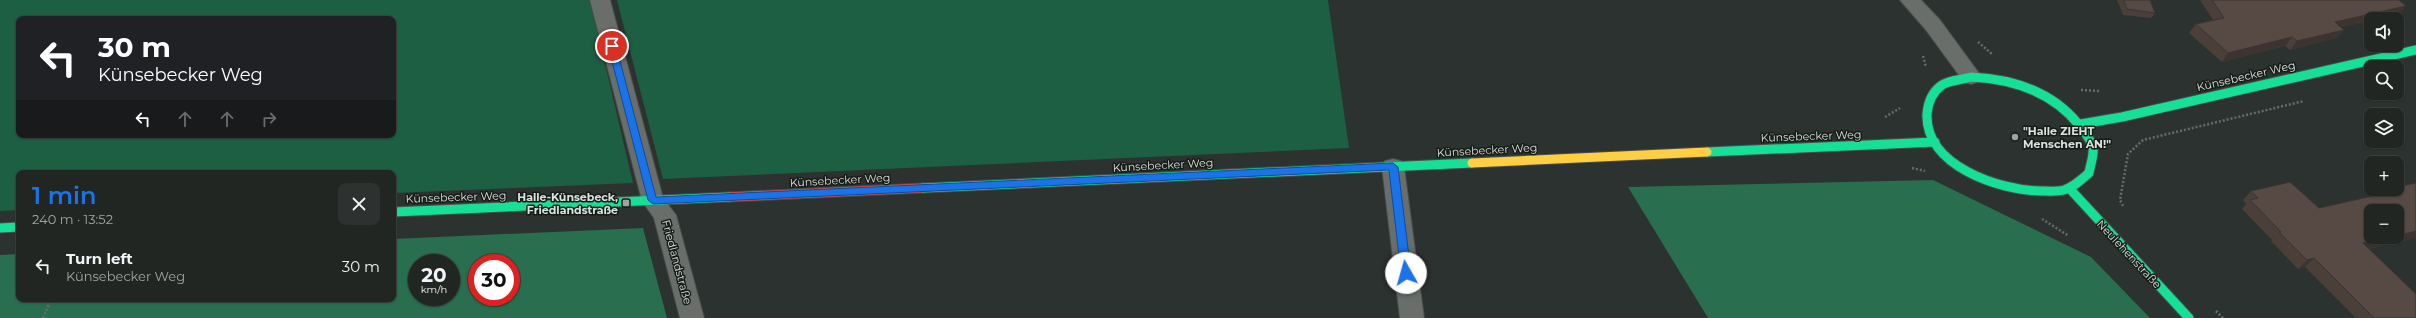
<!DOCTYPE html>
<html lang="en">
<head>
<meta charset="utf-8">
<style>
	:root { --surface:#212623; --page:#2d3230; --text:#f1f3f6; --muted:#a2a5a6; --line:#3e4341; --accent:#1a73e8 }
	body { margin:0; font-family:Montserrat,sans-serif; background:var(--page); color:var(--text); height:100vh; display:flex; flex-direction:column; font-size:15px; white-space:nowrap }
	* { box-sizing:border-box; margin:0 }
	p { font-size:13px; color:var(--muted) }
	.icon { flex:none; width:22px; height:22px; fill:none; stroke:currentColor; stroke-width:2; stroke-linecap:round; stroke-linejoin:round }
	.map { position:relative; flex:1; overflow:hidden }
	.details { position:absolute; left:16px; top:170px; width:380px; height:132px; display:flex; flex-direction:column; background:var(--surface); border-radius:8px; box-shadow:0 1px 3px #0004,0 0 0 1px var(--line) }
	.details>* { flex:none }
	.guide { position:absolute; left:16px; top:16px; width:380px; height:122px; border-radius:8px; box-shadow:0 1px 3px #0004,0 0 0 1px var(--line); background:#202124; color:#fff; overflow:hidden }
	.controls { position:absolute; left:2364px; top:12px; display:grid; gap:8px }
	.controls a { display:grid; place-items:center; width:40px; height:40px; border-radius:8px; background:var(--surface); box-shadow:0 1px 3px #0004,0 0 0 1px var(--line); font-size:20px }
	.speed { position:absolute; left:408px; top:254px; display:flex; gap:8px; font-size:20px; font-weight:700; text-align:center }
	.speed>* { display:grid; place-content:center; width:52px; height:52px; border-radius:50%; background:var(--surface); box-shadow:0 1px 3px #0004,0 0 0 1px var(--line); line-height:1 }
	.speed small { font-size:10px; font-weight:400 }
	.speed .limit { border:6px solid #d22; background:#fff; color:#111 }
	.pin { position:absolute; display:grid; place-items:center; width:34px; height:34px; color:#fff; margin:-17px; border:2px solid #fff; border-radius:50%; box-shadow:0 1px 4px #0007 }
	.me { position:absolute; width:44px; margin:-22px; rotate:353deg; stroke-linejoin:round; filter:drop-shadow(0 0 3px #0008) }
	.turn { display:flex; align-items:center; gap:14px; height:84px; padding:0 16px; font-size:18px }
	.turn .icon { width:52px; height:52px; stroke-width:2.5 }
	.turn b { display:block; font-size:28px; line-height:34px }
	.lanes { display:flex; align-items:center; height:38px; padding:0 16px; background:#0003; justify-content:center; gap:20px; direction:ltr }
	.lanes .off { opacity:.35 }
	.round { display:grid; place-items:center; flex:none; width:42px; height:42px; border-radius:8px; background:var(--page) }
	.summary { display:flex; align-items:center; justify-content:space-between; height:68px; padding:0 16px }
	h1 { font-size:24px; font-weight:600; line-height:30px; color:var(--accent) }
	ul { padding:0; list-style:none }
	li { display:flex; align-items:center; gap:12px; height:56px; padding:0 16px }
	li div { flex:1 }
	li b { display:block; font-size:15px }
	li em { font-style:normal }
	.map>svg:first-child { display:block }
</style>
</head>
<body>
<div class="map">
<svg width="2416" height="318" viewBox="0 0 2416 318">
	<rect width="100%" height="100%" fill="#2c322f"/>
	<!-- green -->
	<path fill="#1c5f43" fill-rule="evenodd" d="M0,0H590L633,183L393,193V173H19V210L0,211ZM19,19H393V135H19Z
		M617,0H1328L1349,148L663,179Z"/>
	<!-- forest -->
	<path fill="#286e4f" fill-rule="evenodd" d="M1933,180L2091,257L2150,318H1708L1628,187Z
		M643,228L667,318H0V255L19,254V299H393V239ZM417,263H451V297H417ZM477,263H511V297H477Z"/>
	<g fill="none" stroke-linecap="round" stroke-linejoin="round">
		<defs>
			<path id="street" d="M590,0H610L663,198L676,215L704,318H680L654,218L642,201Z
				M1900,0H1921L1940,20L1978,72L1981,77L1978,82L1971,84L1964,82L1926,30Z
				M1393,159L1401,161L1404,167L1424,318H1400L1382,167L1385,161Z"/>
			<path id="fast" d="M1971,77C2013,79 2052,91 2079,125C2084,132 2092,140 2093,149C2094,156 2090,166 2089,173C2081,180 2074,187 2064,190C2056,192 2047,191 2040,191C1999,190 1925,166 1927,114C1928,102 1932,92 1942,85C1950,80 1961,80 1971,77Z
				M2081,124L2122,117L2416,50
				M1707,152L1935,142
				M923,188L1472,163
				M2070,189L2189,318
				M393,212L729,197
				M0,228L19,227"/>
			<path id="slow" d="M1472,163L1707,152"/>
			<path id="jam" d="M729,197L923,188"/>
		</defs>
		<!-- street casing -->
		<use href="#street" stroke="#494e4b" stroke-width="2"/>
		<!-- fast casing -->
		<use href="#fast" stroke="#494e4b" stroke-width="11"/>
		<!-- slow casing -->
		<use href="#slow" stroke="#494e4b" stroke-width="11"/>
		<!-- jam casing -->
		<use href="#jam" stroke="#494e4b" stroke-width="11"/>
		<!-- path -->
		<path stroke="#696d6a" stroke-width="2.5" stroke-dasharray="2 2" stroke-linecap="butt" d="M1978,42L1992,54
			M1923,56L1926,67
			M2081,90L2099,91
			M1885,117L1900,108
			M1912,168L1925,171
			M2123,206L2120,200L2128,154L2143,140L2304,101
			M2042,219L2069,236
			M2216,311L2223,318
			M43,318L51,299"/>
		<!-- street -->
		<use href="#street" fill="#696e6b" fill-rule="evenodd"/>
		<!-- fast -->
		<use href="#fast" stroke="#16e098" stroke-width="9"/>
		<!-- slow -->
		<use href="#slow" stroke="#ffcf43" stroke-width="9"/>
		<!-- jam -->
		<use href="#jam" stroke="#f24e42" stroke-width="9"/>
	</g>
	<!-- wall -->
	<path fill="#4b3f3a" d="M2117,0H2150L2155,13L2151,18L2123,15Z
		M2200,0H2399L2406,6L2399,15L2379,19H2371V21L2341,27L2344,30L2336,38L2290,50L2285,46L2222,62L2189,33L2196,24L2213,20Z
		M2416,183V238L2369,249L2416,318H2356L2305,267L2298,269L2271,241L2272,240L2242,209L2246,204L2243,200L2251,191L2319,208L2383,194L2387,190Z"/>
	<!-- shaded-wall -->
	<path fill="#3d3330" d="M2406,6L2399,15L2379,19H2371V21L2328,30L2335,22Z
		M2344,30L2336,38L2290,50L2297,41Z
		M2292,37L2285,46L2222,62L2228,53Z
		M2416,231V238L2354,252L2363,243L2391,237H2397V236Z
		M2314,258L2305,267L2298,269L2307,260Z"/>
	<!-- building -->
	<path fill="#574944" stroke="#3d3330" d="M2124,0H2150L2155,13L2127,9Z
		M2212,0H2399L2406,6L2335,22L2344,30L2297,41L2292,37L2228,53L2196,24L2224,18Z
		M2290,182L2319,208L2390,192L2387,190L2397,189V187L2416,183V231L2397,236V211H2371V237H2391L2363,243L2416,294V318H2374L2314,258L2307,260L2279,232H2281L2250,200L2258,198L2251,191Z"/>
	<!-- route -->
	<path fill="#1a73e8" stroke="#114b97" d="M612,43L616,46L656,197L1393,163L1398,167L1411,273L1406,277L1401,273L1389,170L653,204L648,200L608,46Z"/>
	<!-- markers -->
	<g fill="#9ea4a1" stroke="#161b18" stroke-width="1.5">
		<circle cx="2015" cy="137" r="4"/>
		<rect x="622" y="199" width="8" height="8" rx="2"/>
	</g>
	<g text-anchor="middle" stroke-width="3" stroke-linejoin="round" paint-order="stroke">
		<!-- street labels -->
		<g font-size="11" fill="#dce2de" stroke="#161b18">
			<text transform="translate(2246 76) rotate(-13)" y="4">Künsebecker Weg</text>
			<text transform="translate(1811 136) rotate(-2)" y="4">Künsebecker Weg</text>
			<text transform="translate(1487 150) rotate(-3)" y="4">Künsebecker Weg</text>
			<text transform="translate(1163 165) rotate(-3)" y="4">Künsebecker Weg</text>
			<text transform="translate(840 180) rotate(-3)" y="4">Künsebecker Weg</text>
			<text transform="translate(456 197) rotate(-2)" y="4">Künsebecker Weg</text>
			<text transform="translate(2129 254) rotate(47)" y="4">Neulehenstraße</text>
			<text transform="translate(677 262) rotate(75)" y="4">Friedlandstraße</text>
		</g>
		<!-- poi labels -->
		<g font-size="11" font-weight="bold" fill="#dce2de" stroke="#161b18" text-anchor="start">
			<text x="2023" y="135">"Halle ZIEHT<tspan x="2023" dy="13">Menschen AN!"</tspan></text>
			<text x="618" y="201" text-anchor="end">Halle-Künsebeck,<tspan x="618" dy="13">Friedlandstraße</tspan></text>
		</g>
	</g>
</svg>
<div class="controls">
<a><svg class="icon" aria-label="sound" viewBox="0 0 24 24"><path d="M4 9h4l5-4v14l-5-4H4zM17 9q2 3 0 6"/></svg></a>
<a><svg class="icon" aria-label="search" viewBox="0 0 24 24"><circle cx="10" cy="10" r="6"/><path d="M15 15l6 6"/></svg></a>
<a><svg class="icon" aria-label="layers" viewBox="0 0 24 24"><path d="M12 4l9 5-9 5-9-5zM3 14l9 5 9-5"/></svg></a>
<a>+</a>
<a>−</a>
</div>
<div class="speed"><div>20<small>km/h</small></div><div class="limit">30</div></div>
<div class="pin" style="left:612px;top:46px;background:#d93025"><svg class="icon" aria-label="arrive" viewBox="0 0 24 24"><path d="M6 21V4h12l-3 4 3 4H6"/></svg></div>
<svg class="me" style="left:1406px;top:273px" viewBox="-20 -20 40 40"><circle r="19" fill="#fff"/><path d="M0-13L10 11 0 6-10 11z" fill="#1a73e8"/></svg>
<div class="guide">
<div class="turn"><svg class="icon" aria-label="left" viewBox="0 0 24 24"><path d="M17 20v-9H6M10 6l-5 5 5 5"/></svg><div><b>30 m</b>Künsebecker Weg</div></div>
<div class="lanes"><svg class="icon" aria-label="left" viewBox="0 0 24 24"><path d="M17 20v-9H6M10 6l-5 5 5 5"/></svg><svg class="icon off" aria-label="ahead" viewBox="0 0 24 24"><path d="M12 20V5M6 11l6-6 6 6"/></svg><svg class="icon off" aria-label="ahead" viewBox="0 0 24 24"><path d="M12 20V5M6 11l6-6 6 6"/></svg><svg class="icon off" aria-label="right" viewBox="0 0 24 24"><path d="M7 20v-9h11M14 6l5 5-5 5"/></svg></div>
</div>
<section class="details">
<div class="summary"><div><h1>1 min</h1><p>240 m · 13:52</p></div><a class="round"><svg class="icon" aria-label="close" viewBox="0 0 24 24"><path d="M6 6l12 12M18 6L6 18"/></svg></a></div>
<ul>
<li><svg class="icon" aria-label="left" viewBox="0 0 24 24"><path d="M17 20v-9H6M10 6l-5 5 5 5"/></svg><div><b>Turn left</b><p>Künsebecker Weg</p></div><em>30 m</em></li>
</ul>
</section>
</div>
</body>
</html>
